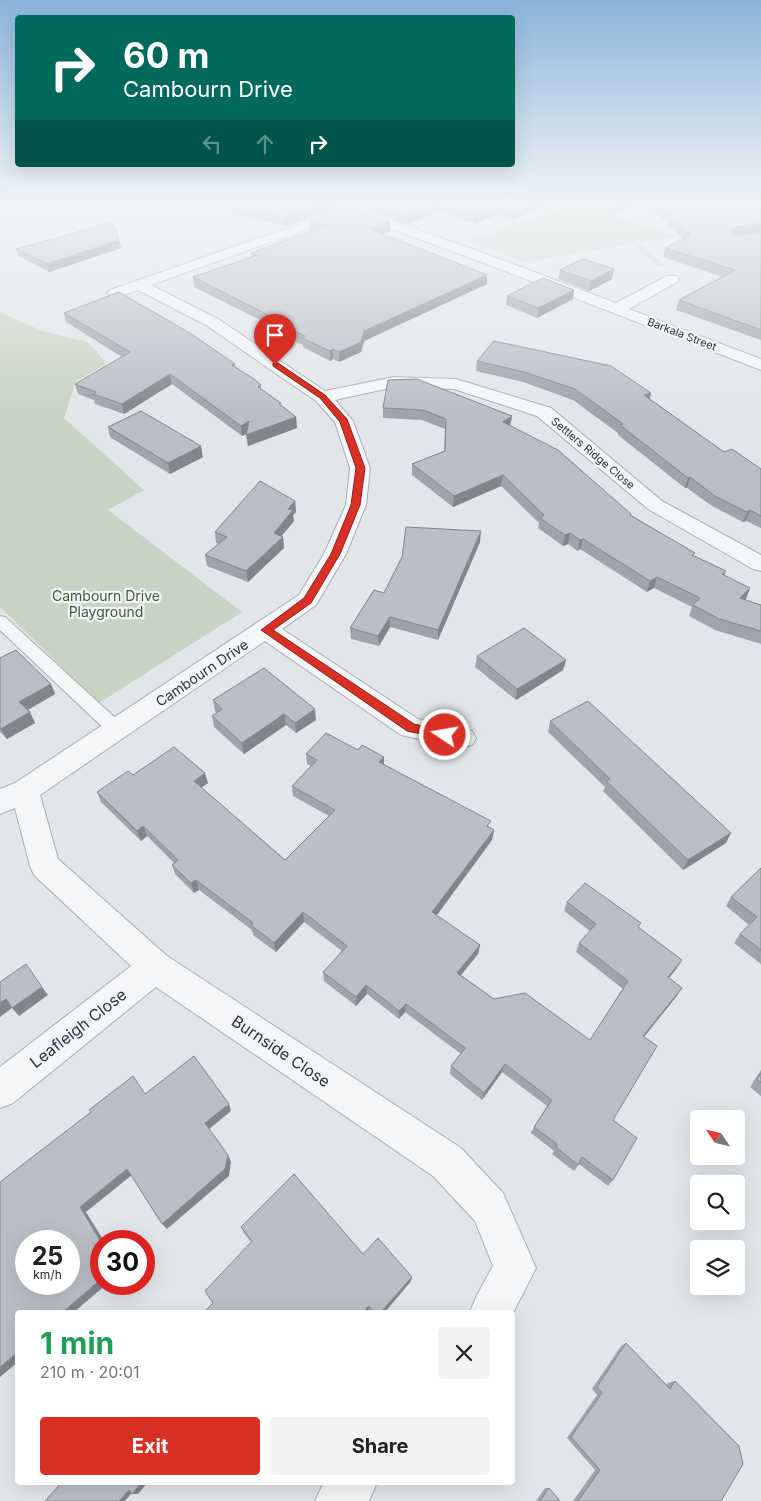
<!DOCTYPE html>
<html lang="en">
<head>
<meta charset="utf-8">
<style>
	:root { --surface:#fff; --page:#f2f2f2; --text:#222; --muted:#767676; --accent:#d93025 }
	body { margin:0; font-family:Inter,sans-serif; background:var(--page); color:var(--text); height:100vh; display:flex; flex-direction:column; font-size:19px; white-space:nowrap }
	* { box-sizing:border-box; margin:0 }
	p { font-size:16px; color:var(--muted) }
	.icon { flex:none; width:28px; height:28px; fill:none; stroke:currentColor; stroke-width:2; stroke-linecap:round; stroke-linejoin:round }
	.map { position:relative; flex:1; overflow:hidden }
	.side { position:absolute; left:15px; top:1310px; width:500px; height:175px; display:flex; flex-direction:column; background:var(--surface); border-radius:5px; box-shadow:0 5px 20px #0002 }
	.side>* { flex:none }
	.hud { position:absolute; left:15px; top:15px; width:500px; height:152px; border-radius:5px; box-shadow:0 5px 20px #0002; background:#00695c; color:#fff; overflow:hidden }
	.needle { width:32px; rotate:305deg }
	.tools { position:absolute; left:690px; top:1110px; display:grid; gap:10px }
	.tools a { display:grid; place-items:center; width:55px; height:55px; border-radius:5px; background:var(--surface); box-shadow:0 5px 20px #0002; font-size:25px }
	.speed { position:absolute; left:15px; top:1230px; display:flex; gap:10px; font-size:25px; font-weight:700; text-align:center }
	.speed>* { display:grid; place-content:center; width:65px; height:65px; border-radius:50%; background:var(--surface); box-shadow:0 5px 20px #0002; line-height:1 }
	.speed small { font-size:12px; font-weight:400 }
	.speed .limit { border:8px solid #d22; background:#fff; color:#111 }
	.pin { position:absolute; display:grid; place-items:center; width:42px; height:42px; color:#fff; margin:-51px -21px; border-radius:50% 50% 50% 0; rotate:-45deg; box-shadow:0 0 5px #0007 }
	.pin .icon { rotate:45deg }
	.me { position:absolute; width:55px; margin:-28px; rotate:282deg; stroke-linejoin:round; filter:drop-shadow(0 0 4px #0008) }
	.turn { display:flex; align-items:center; gap:18px; height:105px; padding:0 25px; font-size:22px }
	.turn .icon { width:65px; height:65px; stroke-width:2.5 }
	.turn b { display:block; font-size:35px; line-height:42px }
	.lanes { display:flex; align-items:center; height:48px; padding:0 25px; background:#0003; justify-content:center; gap:25px; direction:ltr }
	.lanes .off { opacity:.35 }
	.round { display:grid; place-items:center; flex:none; width:52px; height:52px; border-radius:5px; background:var(--page) }
	.overview { display:flex; align-items:center; justify-content:space-between; height:85px; padding:0 25px }
	h1 { font-size:30px; font-weight:700; line-height:38px; color:#1e9e55 }
	.button { display:flex; gap:10px; margin-top:auto; padding:10px 25px }
	.button a { flex:1; height:58px; border-radius:5px; background:var(--accent); color:#fff; font-size:20px; font-weight:700; line-height:58px; text-align:center }
	.button a+a { background:var(--page); color:var(--text) }
	.map>svg:first-child { display:block }
</style>
</head>
<body>
<div class="map">
<svg width="761" height="1501" viewBox="0 0 761 1501">
	<rect width="100%" height="100%" fill="#e2e6ea"/>
	<!-- green -->
	<path fill="#c9d3c4" d="M576,204H588L587,207L679,236L639,243L665,266L659,267L632,244L525,262L468,241Z
		M0,312L42,331L88,342L107,364L76,381L64,418L144,490L108,510L242,612L99,703L0,607Z"/>
	<g fill="none" stroke-linecap="round" stroke-linejoin="round">
		<defs>
			<path id="lane" d="M651,204H665L638,213L634,210Z
				M0,616L5,617L123,725L126,730L123,735L117,736L111,735L0,630Z"/>
			<path id="street" d="M345,208L360,209L489,255L616,303L667,276H677L679,279L677,282L629,309L761,359V370L479,261L350,214L151,285L218,319L325,391L394,377L456,379L551,408L662,501L761,555V571L753,569L648,509L537,416L454,389L394,387L335,400L353,421L370,468L366,505L346,554L316,605L282,629L418,719L472,731L476,738L472,745L462,748L401,735L265,641L40,795L58,859L167,956L461,1148L503,1193L536,1268L512,1315V1312H470L476,1297L493,1266L475,1221L433,1176L156,987L13,1103L0,1108V1067L131,966L34,875L30,866L15,808L0,814V789L15,783L299,595L324,554L346,505L350,468L335,422L316,401L206,325L138,290L115,298L110,296L107,293L110,290Z
				M324,1482H377L369,1501H315Z"/>
		</defs>
		<!-- lane casing -->
		<use href="#lane" stroke="#a8adb4" stroke-width="2"/>
		<!-- street casing -->
		<use href="#street" stroke="#a8adb4" stroke-width="2"/>
		<!-- lane -->
		<use href="#lane" fill="#f5f6f8" fill-rule="evenodd"/>
		<!-- street -->
		<use href="#street" fill="#f5f6f8" fill-rule="evenodd"/>
	</g>
	<!-- wall -->
	<path fill="#a0a4aa" d="M233,204H347L286,226L231,214L230,206Z
		M366,204H551L512,220L498,214L475,224L441,211L407,224L366,210Z
		M581,204H637L614,215Z
		M654,204H761V232L735,235V236L761,233V340L676,310L679,300L723,277L663,257L665,248L683,239L653,210Z
		M309,222L390,231L382,234L487,284L364,341L361,352L339,362L333,359L330,361L303,347V345L280,334V330L194,287L193,277L252,257L251,253L311,231L309,230Z
		M119,240L121,248L49,272L19,256L16,249Z
		M560,270L612,279L589,291L558,279Z
		M507,296L573,299L537,318L506,305Z
		M64,313L235,364L236,367L261,385V389L296,417L297,428L248,446L247,434L242,436L172,384L124,414L95,404L94,400L78,394L75,384L122,357L66,322Z
		M477,361L650,399L724,452L761,469V528L746,521L743,522L712,506L687,488H685L618,435V433L573,400L523,382L476,371Z
		M388,380L512,416L510,426L631,515L694,556L726,571L724,576L750,588L745,600L761,605V644L715,630L689,616L692,607L654,588L647,592L580,549L578,551L568,544L563,546L538,528L539,523L501,486L453,507L412,475V464L444,452L445,429L422,420L383,418V408Z
		M108,427L203,457L170,474L110,437Z
		M295,501L296,512L293,515L294,521L281,536L283,537L284,548L248,582L207,566L205,555L219,544L216,543L215,532Z
		M480,542L438,640L390,627L379,646L351,639L350,628L384,593Z
		M477,656L566,660L563,670L516,700L475,667Z
		M0,658L51,684L55,694L28,710L35,723L7,739L0,732Z
		M213,700L316,720L296,733L286,725L244,754L214,727L212,716L217,713L215,711Z
		M550,721L726,843L683,870L603,791L605,787L548,732Z
		M306,754L384,764L494,830L492,840L436,915L480,945L478,954L461,975L494,999L590,1040L623,989L576,952L579,943L590,931L564,911L567,902L639,928L682,960L676,969L669,978L682,988L676,997L644,1037L613,1120V1180L608,1186L579,1164L574,1171L552,1154L554,1151L531,1133L534,1127L547,1106L502,1072L482,1100L450,1074L451,1066L461,1054L405,1012L399,1019L367,994L356,1006L324,981L323,972L342,951L304,922L276,952L253,935L252,930L199,890L194,893L175,874L172,865L174,863L147,836L141,841L101,802L97,792L133,775L208,783L201,788L285,860L329,816L293,796L292,786L311,766L307,764Z
		M761,868V964L734,943L740,934L749,925L726,906L731,897Z
		M761,1070V1096L750,1087Z
		M241,1227L363,1254L411,1281L385,1312H371L369,1310L251,1242L244,1233Z
		M626,1343L667,1385L668,1383L675,1381L721,1501H573L595,1470L567,1438L597,1395L592,1389L621,1346Z
		M545,1488H549L560,1501H536Z"/>
	<!-- shaded-wall -->
	<path fill="#82868b" d="M323,204H347L286,226V217Z
		M439,204H441V211L407,224L408,216Z
		M531,204H551L512,220L513,211Z
		M620,204H637L614,215L616,206Z
		M498,206V214L475,224V215Z
		M390,222V231L370,238V229Z
		M761,224V232L734,235L731,231L736,226Z
		M119,240L121,248L49,272L47,264Z
		M614,269L612,279L589,291L591,281Z
		M487,275V284L364,341L361,352L339,362V352L364,331Z
		M574,290L573,299L537,318L538,308Z
		M333,349V359L330,361V351Z
		M170,374L172,384L124,414L122,404Z
		M651,393L649,404L644,395Z
		M512,416L510,426L503,422Z
		M296,417L297,428L248,446L246,435Z
		M249,421L251,432L242,436L241,426Z
		M201,446L203,457L170,474L168,463Z
		M503,475L501,486L453,507L454,496Z
		M690,477L687,488H685L688,478Z
		M295,501L296,512L293,515L294,521L275,544L274,533L288,509Z
		M750,510L746,521L743,522L747,512Z
		M481,531L480,542L438,640V630Z
		M570,533L568,544L563,546L565,535Z
		M283,537L284,548L248,582L246,571Z
		M583,539L580,549L578,551L580,540Z
		M657,577L654,588L647,592L650,581Z
		M750,588L746,599L736,609L740,598Z
		M390,617V627L379,646L378,636Z
		M566,660L563,670L516,700L517,689Z
		M51,684L55,694L24,712L19,702Z
		M315,709L316,720L296,733L295,723Z
		M30,712L35,723L7,739L1,729Z
		M284,714L286,725L244,754L242,743Z
		M384,757V768L379,762Z
		M205,773L208,783L196,791L194,781Z
		M143,826L147,836L141,841L137,831Z
		M494,830L492,840L432,922V912Z
		M731,833L726,843L683,870L688,860Z
		M196,880L199,890L194,893L191,883Z
		M303,912L304,922L276,952L274,943Z
		M480,945L478,954L456,981L457,973Z
		M682,960L676,969L663,985L668,977Z
		M366,985L367,994L356,1006V997Z
		M42,987L48,995L19,1016L12,1008L0,1017V1003L6,999Z
		M682,988L676,997L638,1044L643,1036Z
		M406,1004L405,1012L399,1019V1011Z
		M505,1064L502,1072L482,1100L484,1093Z
		M229,1104L231,1111L208,1130L205,1123Z
		M228,1155L231,1162L229,1176L167,1229L162,1224Z
		M127,1169L132,1175L86,1212L104,1241H101V1242L80,1207Z
		M412,1277L411,1281L385,1312H381Z
		M101,1279V1284H107L74,1312H63Z
		M369,1306V1310L367,1312H363Z
		M18,1352V1362L0,1377V1367Z
		M142,1482H148L138,1494H132Z
		M154,1482H160L158,1484H152Z
		M135,1489L125,1501H119L129,1490Z"/>
	<!-- building -->
	<path fill="#babfc6" stroke="#82868b" fill-rule="evenodd" d="M233,204H323L286,217L230,206Z
		M374,204H439L408,216Z
		M444,204H531L513,211L498,206L475,215Z
		M609,204H620L616,206Z
		M658,204H761V224L736,226L731,231L735,236L761,233V330L679,300L735,270L665,248L691,235Z
		M350,207L390,222L370,229L487,275L364,331L361,342L339,352L333,349L330,351L302,338L305,336L280,324L284,323L193,277L257,255L251,253L327,225L309,222Z
		M113,222L119,240L47,264L16,249Z
		M583,259L614,269L591,281L560,270Z
		M543,278L574,290L538,308L507,296Z
		M119,292L193,335L235,364L232,365L254,379L261,385L258,387L281,403L279,404L296,417L246,435L249,421L241,426L170,374L122,404L93,394L96,392L75,384L130,352L64,313Z
		M494,341L611,366L651,393L644,395L724,452L732,449L761,469V516L750,510L747,512L715,496L690,477L688,478L620,425L623,424L575,389L524,372L477,361Z
		M417,379L512,416L503,422L558,450L631,514L630,515L695,553L692,555L726,571L722,574L750,588L740,598L761,605V631L719,619L693,605L700,598L657,577L650,581L583,539L580,540L570,533L565,535L540,518L544,515L503,475L454,496L412,464L445,451L446,419L423,410L383,408L388,380Z
		M141,411L201,446L168,463L108,427Z
		M260,481L295,501L288,509L293,510L274,533L283,537L246,571L205,555L227,537L215,532Z
		M406,527L481,531L438,630L390,617L378,636L350,628L374,590L384,593L402,557Z
		M524,628L566,660L517,689L477,656Z
		M16,650L51,684L19,702L30,712L1,729L0,727V658Z
		M264,668L315,709L295,723L284,714L242,743L212,716L222,709L213,700Z
		M588,701L731,833L688,860L606,781L610,779L550,721Z
		M326,733L358,750L362,745L384,757L379,762L491,821L487,826L494,830L432,912L480,945L457,973L494,999L525,993L590,1040L628,981L579,943L596,924L567,902L585,883L641,923L638,927L682,960L668,977L682,988L643,1036L657,1046L613,1120L637,1138L613,1180L582,1157L578,1165L556,1147L557,1144L534,1127L552,1100L505,1064L484,1093L451,1066L465,1048L406,1004L399,1011L366,985L356,997L323,972L347,946L303,912L274,943L251,925L253,923L196,880L191,883L172,865L178,860L143,826L137,831L97,792L128,771L133,775L174,747L205,773L194,781L285,860L335,810L292,786L317,760L306,754Z
		M761,868V950L740,934L757,917L731,897Z
		M26,964L42,987L12,1008L6,999L0,1003V982Z
		M194,1056L229,1104L205,1123L228,1155L225,1169L162,1224L127,1169L80,1207L101,1242V1279L63,1312H18V1352L0,1367V1182L91,1112L89,1110L133,1076L145,1094ZM26,1241H69V1284H26Z
		M761,1073V1083L757,1079Z
		M294,1174L363,1254L378,1238L412,1277L381,1312H374L369,1306L363,1312H204L213,1303L205,1291L252,1241L241,1227Z
		M626,1343L670,1389L675,1381L739,1446L743,1464L721,1501H578L600,1470L571,1437L602,1393L597,1387Z
		M62,1482H142L132,1494L129,1490L119,1501H45Z
		M549,1488L560,1501H540Z"/>
	<!-- sky -->
	<linearGradient id="sky" x2="0" y2="1"><stop stop-color="#8bb4db"/><stop offset="0.49" stop-color="#f2f4f6"/><stop offset="1" stop-color="#f2f4f6" stop-opacity="0"/></linearGradient>
	<rect width="761" height="414" fill="url(#sky)"/>
	<!-- route -->
	<path fill="#d93025" stroke="#8d1f18" d="M273,363H278L325,395L347,419L365,468L360,505L340,554L311,603L273,630L414,724L449,732L451,735L449,738L445,739L407,731L261,630L304,598L331,554L351,505L356,468L340,422L320,398L273,366Z"/>
	<g text-anchor="middle" stroke-width="4.5" stroke-linejoin="round" paint-order="stroke">
		<!-- far-street labels -->
		<g font-size="11" fill="#2c3440" stroke="#f2f4f7">
			<text transform="translate(682 334) rotate(21)" y="4">Barkala Street</text>
			<text transform="translate(593 453) rotate(40)" y="4">Settlers Ridge Close</text>
		</g>
		<!-- park labels -->
		<g font-size="14" fill="#425b3a" stroke="#f2f4f7">
			<text x="106" y="601">Cambourn Drive<tspan x="106" dy="16">Playground</tspan></text>
		</g>
		<!-- street labels -->
		<g font-size="14" fill="#2c3440" stroke="#f2f4f7">
			<text transform="translate(202 673) rotate(-34)" y="5">Cambourn Drive</text>
		</g>
		<!-- near-street labels -->
		<g font-size="16" fill="#2c3440" stroke="#f2f4f7">
			<text transform="translate(78 1028) rotate(-38)" y="6">Leafleigh Close</text>
			<text transform="translate(281 1051) rotate(34)" y="6">Burnside Close</text>
		</g>
	</g>
</svg>
<div class="tools">
<a><svg class="needle" viewBox="-14 -14 28 28"><path d="M0-13l5 13h-10z" fill="#e53935"/><path d="M0 13l5-13h-10z" fill="#767676"/></svg></a>
<a><svg class="icon" aria-label="search" viewBox="0 0 24 24"><circle cx="10" cy="10" r="6"/><path d="M15 15l6 6"/></svg></a>
<a><svg class="icon" aria-label="layers" viewBox="0 0 24 24"><path d="M12 4l9 5-9 5-9-5zM3 14l9 5 9-5"/></svg></a>
</div>
<div class="speed"><div>25<small>km/h</small></div><div class="limit">30</div></div>
<div class="pin" style="left:275px;top:365px;background:#d93025"><svg class="icon" aria-label="arrive" viewBox="0 0 24 24"><path d="M6 21V4h12l-3 4 3 4H6"/></svg></div>
<svg class="me" style="left:445px;top:735px" viewBox="-20 -20 40 40"><circle r="17" fill="#d93025" stroke="#fff" stroke-width="3"/><path d="M0-11L8 9 0 5-8 9z" fill="#fff"/></svg>
<div class="hud">
<div class="turn"><svg class="icon" aria-label="right" viewBox="0 0 24 24"><path d="M7 20v-9h11M14 6l5 5-5 5"/></svg><div><b>60 m</b>Cambourn Drive</div></div>
<div class="lanes"><svg class="icon off" aria-label="left" viewBox="0 0 24 24"><path d="M17 20v-9H6M10 6l-5 5 5 5"/></svg><svg class="icon off" aria-label="ahead" viewBox="0 0 24 24"><path d="M12 20V5M6 11l6-6 6 6"/></svg><svg class="icon" aria-label="right" viewBox="0 0 24 24"><path d="M7 20v-9h11M14 6l5 5-5 5"/></svg></div>
</div>
<section class="side">
<div class="overview"><div><h1>1 min</h1><p>210 m · 20:01</p></div><a class="round"><svg class="icon" aria-label="close" viewBox="0 0 24 24"><path d="M6 6l12 12M18 6L6 18"/></svg></a></div>
<div class="button"><a>Exit</a><a>Share</a></div>
</section>
</div>
</body>
</html>
